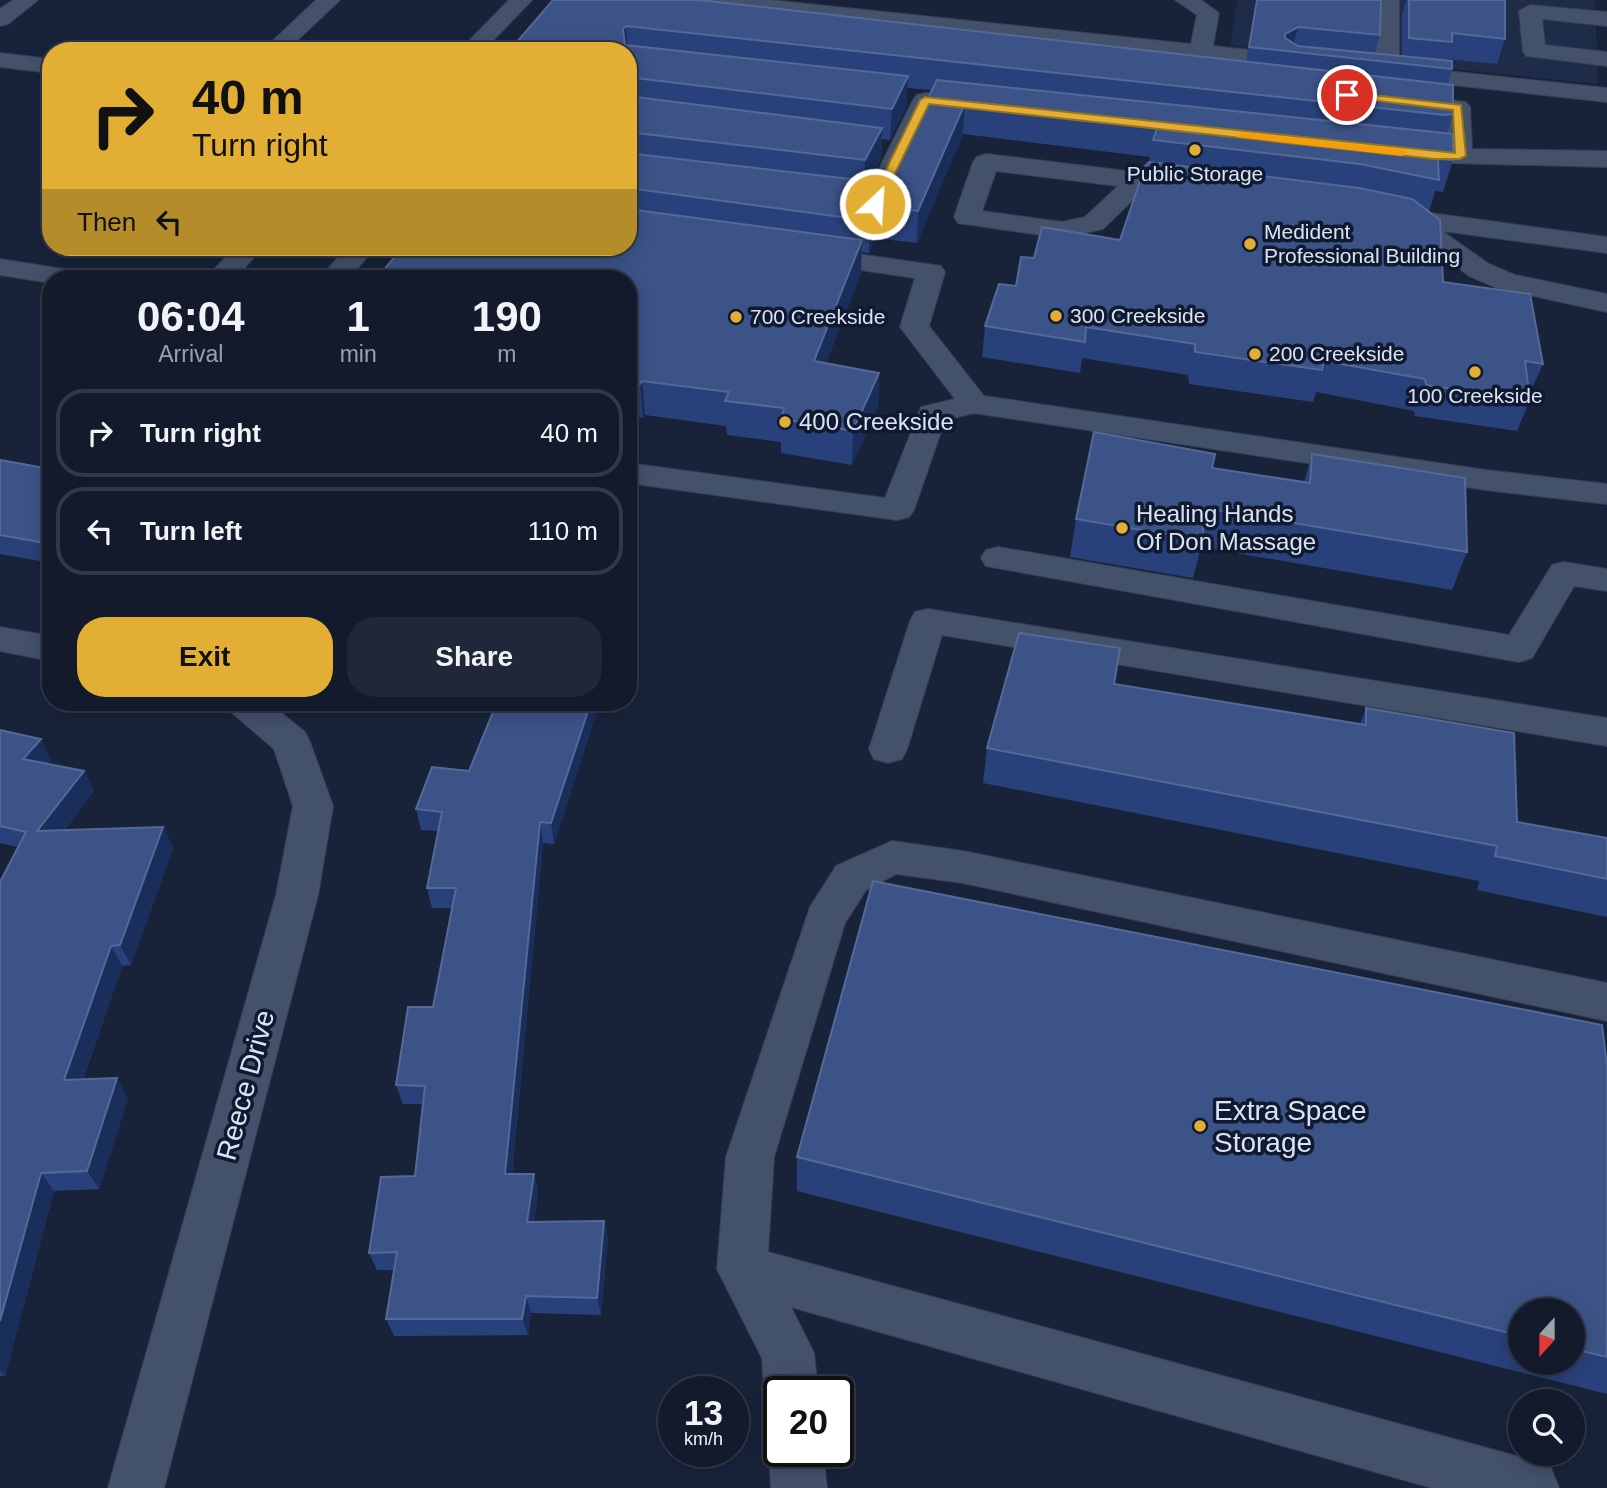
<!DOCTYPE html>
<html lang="en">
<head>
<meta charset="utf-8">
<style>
	:root { --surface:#121a2c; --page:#1f2738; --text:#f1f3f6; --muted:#9ca1a9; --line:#313848; --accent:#e2af34 }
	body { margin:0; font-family:Arial,sans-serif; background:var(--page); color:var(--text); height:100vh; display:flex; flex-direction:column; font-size:26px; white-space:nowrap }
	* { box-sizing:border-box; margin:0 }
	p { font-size:23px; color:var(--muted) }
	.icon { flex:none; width:38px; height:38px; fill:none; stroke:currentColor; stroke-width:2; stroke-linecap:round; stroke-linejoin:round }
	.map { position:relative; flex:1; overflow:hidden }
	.side { position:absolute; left:42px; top:270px; width:595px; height:441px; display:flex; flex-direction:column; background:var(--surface); border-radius:28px; box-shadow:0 4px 18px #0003,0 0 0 2px var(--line) }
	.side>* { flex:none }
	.banner { position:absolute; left:42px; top:42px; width:595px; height:214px; border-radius:28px; box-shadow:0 4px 18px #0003,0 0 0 2px var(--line); background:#e2af34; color:#111; overflow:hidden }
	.needle { width:46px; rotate:201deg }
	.fabs { position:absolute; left:1508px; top:1298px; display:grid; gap:14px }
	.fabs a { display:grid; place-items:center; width:77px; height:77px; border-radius:50%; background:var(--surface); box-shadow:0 4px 18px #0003,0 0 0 2px var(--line); font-size:35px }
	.speed { position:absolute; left:658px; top:1376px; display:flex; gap:14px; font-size:35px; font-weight:700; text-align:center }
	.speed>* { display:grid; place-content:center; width:91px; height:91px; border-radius:50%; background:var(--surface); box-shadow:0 4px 18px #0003,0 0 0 2px var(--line); line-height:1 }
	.speed small { font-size:18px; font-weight:400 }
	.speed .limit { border:4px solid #111; border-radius:10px; background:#fff; color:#111 }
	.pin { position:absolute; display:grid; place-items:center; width:60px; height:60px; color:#fff; margin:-30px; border:4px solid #fff; border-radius:50%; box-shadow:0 2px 7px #0007 }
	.me { position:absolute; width:77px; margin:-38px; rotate:25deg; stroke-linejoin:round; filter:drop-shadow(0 0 5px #0008) }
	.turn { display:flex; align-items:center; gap:24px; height:147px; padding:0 35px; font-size:32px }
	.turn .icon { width:91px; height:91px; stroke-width:2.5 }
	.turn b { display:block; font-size:49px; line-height:60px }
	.then { display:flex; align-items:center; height:66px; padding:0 35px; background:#0003; gap:14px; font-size:26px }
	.eta { display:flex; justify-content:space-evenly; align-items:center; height:119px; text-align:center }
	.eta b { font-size:42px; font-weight:700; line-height:49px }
	.primary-button { display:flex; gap:14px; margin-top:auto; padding:14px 35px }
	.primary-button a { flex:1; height:80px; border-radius:28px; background:var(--accent); color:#111; font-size:28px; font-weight:700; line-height:80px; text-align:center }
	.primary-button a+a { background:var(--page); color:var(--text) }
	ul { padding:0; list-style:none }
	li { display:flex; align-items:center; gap:21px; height:88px; margin:0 14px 10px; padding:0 21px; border:4px solid var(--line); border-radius:28px }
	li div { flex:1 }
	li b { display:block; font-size:26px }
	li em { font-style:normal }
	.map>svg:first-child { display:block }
</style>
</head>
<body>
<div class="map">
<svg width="1607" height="1488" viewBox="0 0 1607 1488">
	<rect width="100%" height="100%" fill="#18233a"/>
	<!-- built -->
	<path fill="#1e2c49" d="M1237,0H1595L1598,84L1230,46Z"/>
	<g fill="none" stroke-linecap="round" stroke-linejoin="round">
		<defs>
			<path id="minor" d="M13,0H38L8,24L0,26V9Z
				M316,0H340L286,51H262Z
				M509,0H532L483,51H459Z
				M697,0H770L1191,44L1197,15L1175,0H1201L1219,13L1213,46L1299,55L1310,62L1299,69L708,6Z
				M1377,0H1399V66L1607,88V102L1379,77L1375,72Z
				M1530,5L1607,12V26L1542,19L1545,45L1607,52V66L1526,56L1523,51L1519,11Z
				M0,53L51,59V73L0,67Z
				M925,93L978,99L986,101L990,106L986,111L978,113L933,108L884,210L875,212L842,207L838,201L842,195H866L913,100L917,95Z
				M1400,94L1466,102L1470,107L1472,149L1607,151V167L1451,163L1390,157L1387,152L1390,147L1447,148L1446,113L1392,106L1388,101L1392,96Z
				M986,154L1193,179L1202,182L1206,187L1202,192L1193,195L1144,189L1103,229L1062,238L958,223L954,217L973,162L977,157ZM996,171L1118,186L1085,217L1062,222L982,211Z
				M1387,207L1607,237V253L1442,231L1489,264L1515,275L1607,294V312L1497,288L1469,276L1403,225L1378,221L1374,215L1378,209Z
				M235,247H264L235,278H206Z
				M347,247H376L349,278H320Z
				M809,247L941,266L945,272L929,326L984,396L1486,470L1607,484V504L1486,490L974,413L945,420L914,510L909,517L897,520L628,483V463L885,498L921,407L955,399L900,327L915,278L799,261L795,255L799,249Z
				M0,259L70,270L80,272L84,278H51V283L0,275Z
				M998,547L1509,635L1552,565L1564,562L1607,569V591L1574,586L1532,658L1519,662L986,566L981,558L986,550Z
				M928,609L1607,718V746L942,635L907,749L902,759L888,763L874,759L869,749L910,621L915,612Z
				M0,627L51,636V661L0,651Z
				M224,702H268L305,732L310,742L333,806L318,895L164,1488H108L276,895L293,806L274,749L230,711Z
				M892,841L963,851L1607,983V1021L963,883L896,874L866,890L845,923L774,1157L768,1252L1531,1460L1551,1468L1559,1488H1432L791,1307L814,1353L818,1391H779V1413L772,1410L764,1391L762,1358L717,1269L726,1157L810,907L836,866Z
				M779,1431V1451H823L827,1488H771L769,1451Z"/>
		</defs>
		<!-- minor casing -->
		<use href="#minor" stroke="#383f53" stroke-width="2"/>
		<!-- minor -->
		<use href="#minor" fill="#44516b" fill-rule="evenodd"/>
	</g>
	<!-- wall -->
	<path fill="#29417a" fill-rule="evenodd" d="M553,0L1246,61L1257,0H1381L1380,35L1375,53L1402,56V15L1406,0H1505V39L1497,64L1447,59L1446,61L1452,69L1448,84L1453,114L1447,133L1453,160L1443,192L1435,191L1429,212L1443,282L1543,364L1529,395L1530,400L1517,431L1415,416L1414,411L1316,392L1313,402L1189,384L1188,375L1082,358L1080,373L982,357L985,326L1016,286L1034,258L1120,240L1149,162L1150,157L963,134L917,243L875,238L869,253L861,252V273L826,363L879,373L878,407L852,465L781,453V442L727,435L726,426L645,415L643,418L628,415V51ZM907,88L931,90L886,180L876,182H870L881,159L882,139L890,140L906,107Z
		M1312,454L1467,552L1452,590L1201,547L1193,578L1070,557L1076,519L1212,468L1304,482Z
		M0,460L51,469V563L0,554Z
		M1114,684L1360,724L1366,708L1517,822L1607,838V917L1477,890L1479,881L983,783L987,748Z
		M600,702L554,844L543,843L512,1174H534L538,1192L534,1222L604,1221L608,1239L601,1315L531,1313L528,1335L394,1336L386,1319L394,1270H377L369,1253L415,1176L423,1104H403L396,1085L433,1007L452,908H432L427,888L438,831L421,830L416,809L469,771Z
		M0,730L51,760L48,764L84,771L94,791L65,830L163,827L173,848L131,965L122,966L83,1080L128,1098L99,1189L54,1191L5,1376H0V882L18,847L0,843Z
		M1607,1065V1394L797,1191V1157ZM1521,1311H1573V1363H1521Z"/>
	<!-- shaded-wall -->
	<path fill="#1a2e5b" d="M626,26L628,51H625L623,29Z
		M1298,27L1292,52L1282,50L1285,34Z
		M908,76L906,107L890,140L892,109Z
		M965,103L963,134L917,243L918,211Z
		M882,128L881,159L864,192L865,160Z
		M876,205L875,238L869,253L870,221Z
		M862,240L861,273L814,395V361Z
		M879,373L878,407L852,465L853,431Z
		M642,381L645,415L643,418L640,384Z
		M591,702H600L554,844L551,823Z
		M41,739L51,760L35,780L23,759Z
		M84,771L94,791L49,852L37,831Z
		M540,822L543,843L510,1193L505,1174Z
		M163,827L173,848L131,965L120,945Z
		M111,946L122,966L76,1099L64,1080Z
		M117,1078L128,1098L99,1189L87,1171Z
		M41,1173L54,1191L5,1376L0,1371V1321Z
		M534,1174L538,1192L532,1240L527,1222Z
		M604,1221L608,1239L601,1315L597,1298Z
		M526,1296L531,1313L528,1335L522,1319Z"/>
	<!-- building -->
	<path fill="#3c5387" stroke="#556998" stroke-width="2" d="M553,0H699L1453,85V114L1444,115L626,26L623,29L625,45L908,76L892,109L628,77V51H509Z
		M1257,0H1381L1380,35L1298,27L1285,34V38L1298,46L1452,61V69L1249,47Z
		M1409,0H1505V39L1452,33V42L1409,38Z
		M937,80L1453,134V160L1438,159L1439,180L1360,164L1153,140L1158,126L965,103L918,211L876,205L870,221L628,188V153L876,182L886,180Z
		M628,96L882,128L865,160L628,132Z
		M1149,162L1359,188L1412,199L1440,220L1443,282L1530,294L1543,364L1525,361L1530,400L1426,385L1425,379L1324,361L1322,370L1195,352V344L1086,327L1085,342L985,326L999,284L1016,286L1021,257L1034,258L1042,227L1120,240L1145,166Z
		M628,209L862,240L814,361L879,373L853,431L781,419L784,408L725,401L729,392L642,381L640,384L628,381V278H377L403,247H628Z
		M1094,432L1215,454L1212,468L1310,483L1312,454L1465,478L1467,552L1205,508L1202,540L1076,519Z
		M0,460L51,469V544L0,535Z
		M1019,633L1120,648L1114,684L1366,725V708L1514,733L1517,822L1607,838V879L1495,856L1497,846L987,748Z
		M497,702H591L551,823L540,822L505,1174H534L527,1222L604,1221L597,1298L526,1296L522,1319H386L397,1252L369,1253L381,1177L415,1176L425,1086L396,1085L408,1007H433L456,888H427L442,812L416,809L432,767L469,771Z
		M0,730L41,739L23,759L84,771L37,831L163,827L120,945L111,946L64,1080L117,1078L87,1171L41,1173L0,1321V882L26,832L0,826Z
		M873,881L1602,1025L1607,1065V1357L1573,1349V1311H1521V1336L797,1157Z"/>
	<!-- route -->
	<path fill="#e2af34" stroke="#937222" stroke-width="2" d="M1347,92L1461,105L1466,156L1460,159H1434L929,104L880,204L875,207L869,204L920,100L925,97L1455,153L1453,110L1344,97Z"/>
	<!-- slow -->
	<path fill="#f59e0b" d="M1240,132L1402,149L1407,153L1402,156L1236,137Z"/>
	<!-- markers -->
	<g fill="#e2af34" stroke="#0f192f" stroke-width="2.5">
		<circle cx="1195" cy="150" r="7"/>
		<circle cx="1250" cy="244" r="7"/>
		<circle cx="1056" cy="316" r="7"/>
		<circle cx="736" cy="317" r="7"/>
		<circle cx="1255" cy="354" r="7"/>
		<circle cx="1475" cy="372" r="7"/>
		<circle cx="785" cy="422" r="7"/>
		<circle cx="1122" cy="528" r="7"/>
		<circle cx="1200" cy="1126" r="7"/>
	</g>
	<g text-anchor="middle" stroke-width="7" stroke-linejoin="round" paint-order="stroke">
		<!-- far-poi labels -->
		<g font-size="21" fill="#dbe3f3" stroke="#0f192f" text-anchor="start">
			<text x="1195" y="181" text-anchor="middle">Public Storage</text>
			<text x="1264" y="239">Medident<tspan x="1264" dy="24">Professional Building</tspan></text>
			<text x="1070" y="323">300 Creekside</text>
			<text x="750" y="324">700 Creekside</text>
			<text x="1269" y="361">200 Creekside</text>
			<text x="1475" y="403" text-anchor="middle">100 Creekside</text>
		</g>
		<!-- poi labels -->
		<g font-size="24" fill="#dbe3f3" stroke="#0f192f" text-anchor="start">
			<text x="799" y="430">400 Creekside</text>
			<text x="1136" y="522">Healing Hands<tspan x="1136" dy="28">Of Don Massage</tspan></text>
		</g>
		<!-- near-street labels -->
		<g font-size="28" fill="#dbe3f3" stroke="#0f192f">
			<text transform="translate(245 1085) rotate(-75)" y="10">Reece Drive</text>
		</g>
		<!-- near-poi labels -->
		<g font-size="28" fill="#dbe3f3" stroke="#0f192f" text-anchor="start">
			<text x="1214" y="1120">Extra Space<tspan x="1214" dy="32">Storage</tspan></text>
		</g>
	</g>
</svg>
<div class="fabs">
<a><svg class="needle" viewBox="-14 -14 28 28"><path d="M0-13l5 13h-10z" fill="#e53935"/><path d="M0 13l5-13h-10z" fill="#9ca1a9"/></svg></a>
<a><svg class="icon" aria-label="search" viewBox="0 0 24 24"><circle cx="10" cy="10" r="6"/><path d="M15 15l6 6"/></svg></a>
</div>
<div class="speed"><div>13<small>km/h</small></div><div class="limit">20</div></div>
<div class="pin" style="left:1347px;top:95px;background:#d93025"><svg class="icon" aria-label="arrive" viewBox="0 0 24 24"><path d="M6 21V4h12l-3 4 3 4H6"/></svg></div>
<svg class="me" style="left:875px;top:204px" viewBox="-20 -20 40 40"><circle r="17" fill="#e2af34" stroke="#fff" stroke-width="3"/><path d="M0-11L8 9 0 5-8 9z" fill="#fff"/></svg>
<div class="banner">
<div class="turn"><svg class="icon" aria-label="right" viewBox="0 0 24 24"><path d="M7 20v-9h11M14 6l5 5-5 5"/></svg><div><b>40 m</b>Turn right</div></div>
<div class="then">Then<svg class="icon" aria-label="left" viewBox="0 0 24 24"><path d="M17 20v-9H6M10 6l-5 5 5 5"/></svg></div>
</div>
<section class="side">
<div class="eta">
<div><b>06:04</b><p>Arrival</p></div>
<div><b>1</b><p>min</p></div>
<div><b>190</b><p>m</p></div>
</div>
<ul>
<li><svg class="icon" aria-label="right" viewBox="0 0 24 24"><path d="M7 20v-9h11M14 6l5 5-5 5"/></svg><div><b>Turn right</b></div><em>40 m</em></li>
<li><svg class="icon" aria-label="left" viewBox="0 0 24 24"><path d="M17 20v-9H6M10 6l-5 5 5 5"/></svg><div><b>Turn left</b></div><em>110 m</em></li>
</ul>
<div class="primary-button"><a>Exit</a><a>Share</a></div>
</section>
</div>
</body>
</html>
